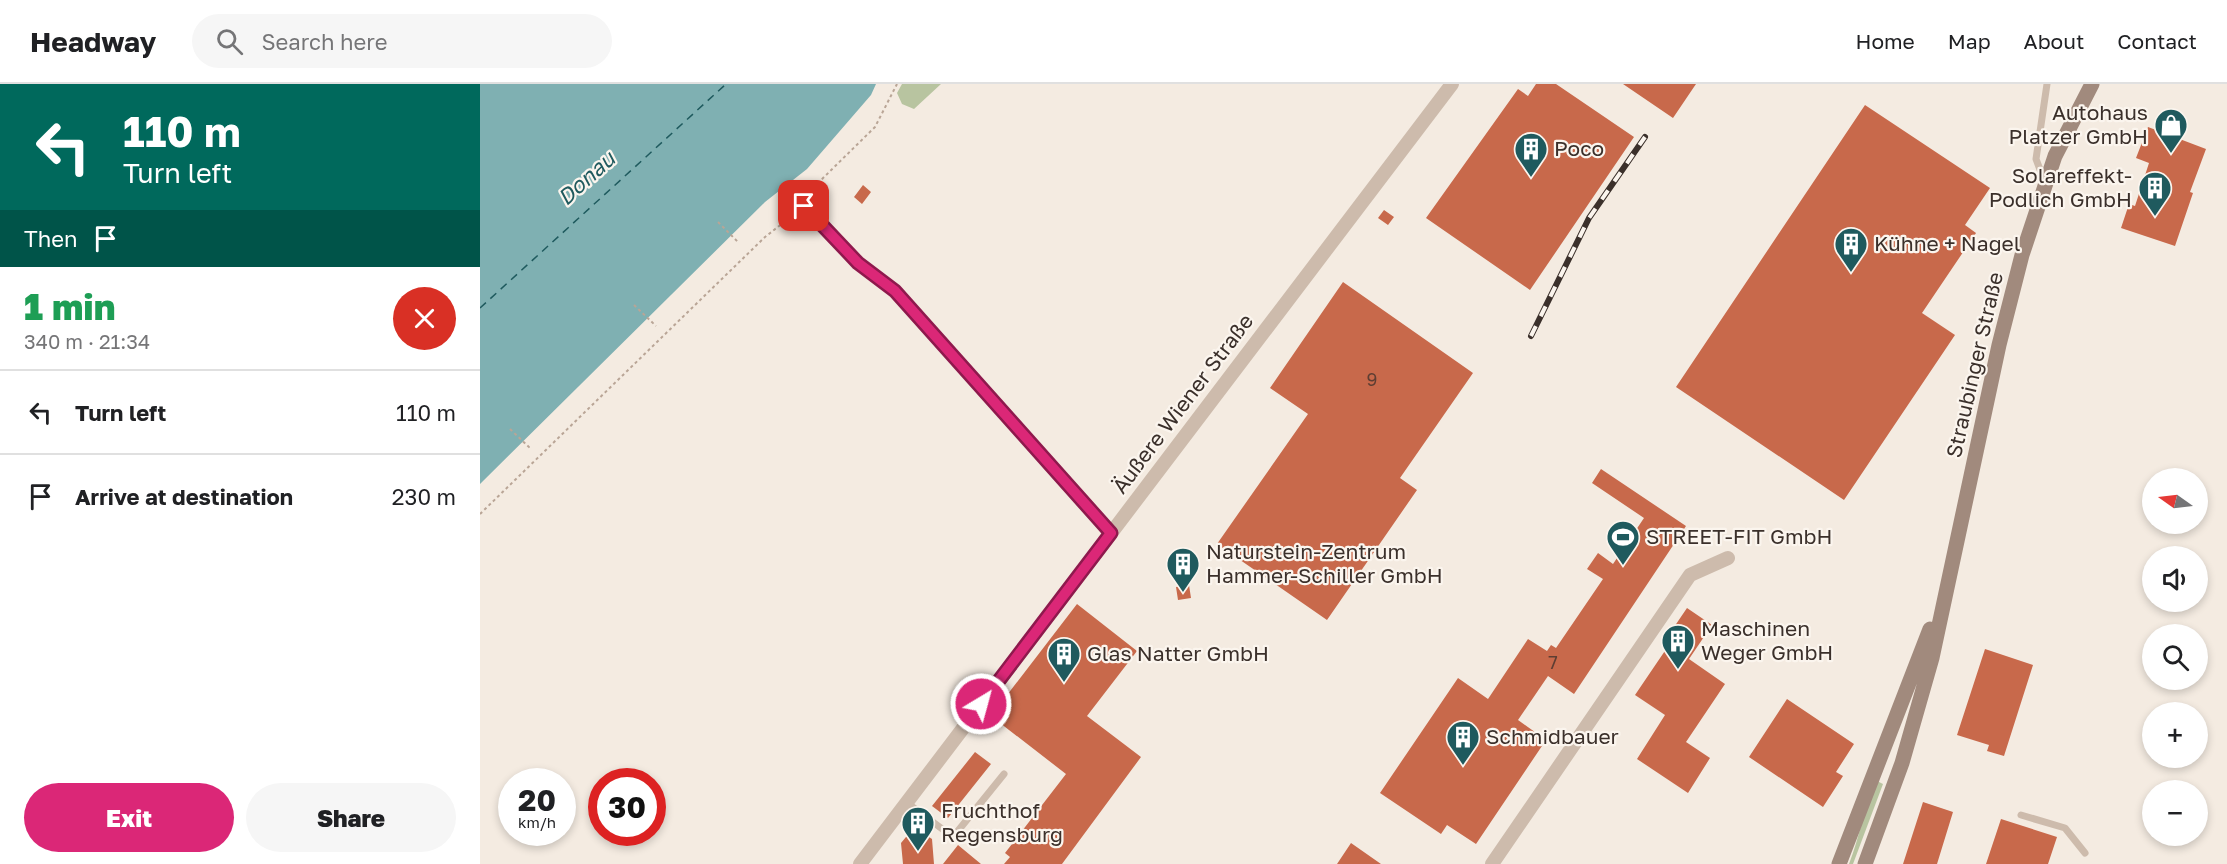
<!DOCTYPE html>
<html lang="en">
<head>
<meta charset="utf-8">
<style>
	:root { --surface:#fff; --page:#f6f6f6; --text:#202124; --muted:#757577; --line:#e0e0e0; --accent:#db2777 }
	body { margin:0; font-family:"Golos Text",sans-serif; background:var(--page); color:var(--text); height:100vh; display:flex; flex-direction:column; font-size:22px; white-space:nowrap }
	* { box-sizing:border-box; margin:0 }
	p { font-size:20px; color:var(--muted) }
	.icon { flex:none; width:33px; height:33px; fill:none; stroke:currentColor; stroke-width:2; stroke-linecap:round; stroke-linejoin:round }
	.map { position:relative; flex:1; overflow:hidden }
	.side { display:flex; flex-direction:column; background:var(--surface); width:480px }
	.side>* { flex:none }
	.top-card { background:#00695c; color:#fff; overflow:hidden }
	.needle { width:39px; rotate:284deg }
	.fabs { position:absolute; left:1662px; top:384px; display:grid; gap:12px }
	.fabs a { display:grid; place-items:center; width:66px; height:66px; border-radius:50%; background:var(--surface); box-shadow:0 3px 9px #0003; font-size:30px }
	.speed { position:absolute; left:18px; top:684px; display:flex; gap:12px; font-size:30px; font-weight:700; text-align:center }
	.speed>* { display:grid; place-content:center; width:78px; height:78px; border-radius:50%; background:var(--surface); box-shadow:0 3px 9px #0003; line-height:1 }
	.speed small { font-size:15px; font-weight:400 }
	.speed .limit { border:9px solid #d22; background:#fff; color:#111 }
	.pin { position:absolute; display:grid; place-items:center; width:51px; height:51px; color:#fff; margin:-26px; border-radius:12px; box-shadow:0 3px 9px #0006 }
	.me { position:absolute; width:66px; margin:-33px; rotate:37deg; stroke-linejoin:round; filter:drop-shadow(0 0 4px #0008) }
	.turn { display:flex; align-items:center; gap:21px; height:126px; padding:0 24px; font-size:27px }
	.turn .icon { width:78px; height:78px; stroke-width:2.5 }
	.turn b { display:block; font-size:42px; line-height:51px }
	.then { display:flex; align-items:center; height:57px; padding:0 24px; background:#0003; gap:12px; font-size:22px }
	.round { display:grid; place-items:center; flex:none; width:63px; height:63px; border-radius:32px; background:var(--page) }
	.summary { display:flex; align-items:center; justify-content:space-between; height:102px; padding:0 24px }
	h1 { font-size:36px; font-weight:800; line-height:45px; color:#1e9e55 }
	.cta { display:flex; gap:12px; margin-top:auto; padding:12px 24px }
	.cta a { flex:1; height:69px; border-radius:36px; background:var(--accent); color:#fff; font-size:24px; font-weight:800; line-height:69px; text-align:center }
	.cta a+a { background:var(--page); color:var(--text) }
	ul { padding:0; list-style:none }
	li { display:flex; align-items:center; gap:18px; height:84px; padding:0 24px; border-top:2px solid var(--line) }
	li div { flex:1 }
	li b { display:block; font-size:22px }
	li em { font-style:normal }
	header { display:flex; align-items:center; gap:36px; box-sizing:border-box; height:84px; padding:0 30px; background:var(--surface); border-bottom:2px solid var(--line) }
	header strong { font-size:28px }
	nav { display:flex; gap:33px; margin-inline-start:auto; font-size:21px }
	.search { width:420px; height:54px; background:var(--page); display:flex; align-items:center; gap:15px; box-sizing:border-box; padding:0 21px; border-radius:33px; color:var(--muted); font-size:22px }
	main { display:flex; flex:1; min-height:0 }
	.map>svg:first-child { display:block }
</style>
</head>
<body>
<header>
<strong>Headway</strong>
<div class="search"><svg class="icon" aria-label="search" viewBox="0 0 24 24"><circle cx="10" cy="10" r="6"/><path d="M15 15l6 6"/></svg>Search here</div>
<nav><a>Home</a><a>Map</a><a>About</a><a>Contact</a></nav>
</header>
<main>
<section class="side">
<div class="top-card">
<div class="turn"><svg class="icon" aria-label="left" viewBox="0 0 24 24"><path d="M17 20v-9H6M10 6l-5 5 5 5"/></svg><div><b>110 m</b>Turn left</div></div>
<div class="then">Then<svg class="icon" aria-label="arrive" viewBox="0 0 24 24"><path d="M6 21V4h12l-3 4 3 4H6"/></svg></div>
</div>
<div class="summary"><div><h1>1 min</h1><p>340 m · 21:34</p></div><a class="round" style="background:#d93025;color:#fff"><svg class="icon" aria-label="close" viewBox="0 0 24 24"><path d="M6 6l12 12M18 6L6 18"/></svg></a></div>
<ul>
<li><svg class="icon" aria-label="left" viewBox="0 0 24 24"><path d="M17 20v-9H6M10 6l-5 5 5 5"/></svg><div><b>Turn left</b></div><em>110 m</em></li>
<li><svg class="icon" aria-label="arrive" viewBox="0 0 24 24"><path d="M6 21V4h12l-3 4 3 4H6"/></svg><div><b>Arrive at destination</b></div><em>230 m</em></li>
</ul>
<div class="cta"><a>Exit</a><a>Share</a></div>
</section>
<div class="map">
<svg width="1747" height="780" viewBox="0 0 1747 780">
	<rect width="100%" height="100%" fill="#f4ebe1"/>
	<!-- green -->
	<path fill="#b8c4a0" d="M422,0H461L434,25L422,20L417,9Z
		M1395,696L1403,700L1373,780H1369C1380,752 1384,724 1395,696Z"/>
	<!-- water -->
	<path fill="#7fb0b2" d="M0,0H396L391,11L327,85L285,118L0,400Z"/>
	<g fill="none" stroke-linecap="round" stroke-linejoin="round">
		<!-- ferry -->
		<path stroke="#1f5a5e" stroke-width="1.5" stroke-dasharray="8 6" stroke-linecap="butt" d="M0,224L246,0"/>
	</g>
	<!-- building -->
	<path fill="#c8694b" d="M1056,0H1076L1154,53L1050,206L946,134L1038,5L1048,12Z
		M1143,0H1216L1193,34Z
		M1385,21L1510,104L1485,141L1496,149L1442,229L1475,251L1364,416L1196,303Z
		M1668,43L1726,65L1710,108L1713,109L1695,162L1641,144L1649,120L1655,122L1669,79L1656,74Z
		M383,101L391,108L382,120L374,113Z
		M904,126L914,133L908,141L898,134Z
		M863,198L993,289L920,394L937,406L847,536L737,460L828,330L790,304Z
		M1121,385L1206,442L1094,610L1068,592L1038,636L1066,656L996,760L967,741L961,750L900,709L978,594L1008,615L1048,555L1067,567L1071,561L1076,564L1123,495L1107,485L1118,469L1133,480L1164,434L1112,399Z
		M709,501L711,514L698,516L696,503Z
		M597,520L657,567L607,632L661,673L582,780H524L530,773L525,769L586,690L511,632Z
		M1207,524L1232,541L1209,575L1245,600L1206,658L1230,674L1208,709L1157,675L1185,631L1155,611L1195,552L1190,549Z
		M1505,565L1553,581L1524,672L1507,667L1509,661L1477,651Z
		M1307,615L1374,660L1356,688L1363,692L1343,723L1269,673Z
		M495,668L511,680L468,734L452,722Z
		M1443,718L1473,728L1457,780H1423Z
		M1521,735L1577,753L1568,780H1506Z
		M446,751L452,755L454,780H423L421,759L426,753Z
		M871,759L901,780H857Z
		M478,761L501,780H463Z"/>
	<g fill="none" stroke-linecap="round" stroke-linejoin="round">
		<!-- path -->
		<path stroke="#b9a596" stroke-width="2" stroke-dasharray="3 3" stroke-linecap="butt" d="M327,114L340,97L395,43L417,0
			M238,138L259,159
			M154,221L176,242
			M30,345L51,365
			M0,430L285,153L317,128"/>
		<!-- lane -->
		<path stroke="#cdbbac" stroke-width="7" d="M1565,99L1556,75L1567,0
			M324,122L378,179L415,207L631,449
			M426,718L473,753L524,690
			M1541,731L1585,744L1605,769"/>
		<!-- street -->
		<path stroke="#cdbbac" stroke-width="14" d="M380,780L972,0
			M1012,780L1210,491L1248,474"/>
		<!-- secondary -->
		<path stroke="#a18a7d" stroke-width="15" d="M1359,780L1450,545
			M1385,780L1422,679L1452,574L1519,261L1542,171L1575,72L1612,0"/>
		<defs>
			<path id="rail" d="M1051,252L1109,134L1165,53"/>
		</defs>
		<!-- rail casing -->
		<use href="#rail" stroke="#3b302b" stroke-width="6"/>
		<!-- rail -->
		<use href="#rail" stroke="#fbf5ee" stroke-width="4" stroke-dasharray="11" stroke-linecap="butt"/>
	</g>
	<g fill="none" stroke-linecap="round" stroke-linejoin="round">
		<defs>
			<path id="route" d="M324,122L378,179L415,207L631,449L501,620"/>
		</defs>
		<!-- route casing -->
		<use href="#route" stroke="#8e194d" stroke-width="15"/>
		<!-- route -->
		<use href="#route" stroke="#db2777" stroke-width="10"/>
	</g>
	<!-- icons -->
	<defs>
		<symbol id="shop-pin" viewBox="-11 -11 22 30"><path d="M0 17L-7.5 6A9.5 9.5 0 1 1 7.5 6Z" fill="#1f5a5e" stroke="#fbf5ee"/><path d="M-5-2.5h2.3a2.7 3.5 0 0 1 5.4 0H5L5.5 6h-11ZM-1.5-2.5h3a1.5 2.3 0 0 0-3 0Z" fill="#fff"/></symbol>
		<symbol id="building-pin" viewBox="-11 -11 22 30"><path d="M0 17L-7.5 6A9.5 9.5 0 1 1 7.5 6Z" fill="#1f5a5e" stroke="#fbf5ee"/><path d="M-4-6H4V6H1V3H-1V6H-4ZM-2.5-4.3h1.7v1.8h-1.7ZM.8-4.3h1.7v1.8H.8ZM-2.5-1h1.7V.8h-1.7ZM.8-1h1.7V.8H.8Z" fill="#fff"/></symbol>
		<symbol id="stadium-pin" viewBox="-11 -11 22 30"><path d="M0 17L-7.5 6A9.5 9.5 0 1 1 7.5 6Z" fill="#1f5a5e" stroke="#fbf5ee"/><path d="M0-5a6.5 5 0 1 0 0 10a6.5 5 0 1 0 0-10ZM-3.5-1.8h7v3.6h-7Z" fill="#fff"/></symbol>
	</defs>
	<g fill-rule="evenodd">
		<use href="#shop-pin" x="1672" y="22" width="38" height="52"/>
		<use href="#building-pin" x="1032" y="46" width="38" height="52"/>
		<use href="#building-pin" x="1656" y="85" width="38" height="52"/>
		<use href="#building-pin" x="1352" y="141" width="38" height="52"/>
		<use href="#stadium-pin" x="1124" y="434" width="38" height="52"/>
		<use href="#building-pin" x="684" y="461" width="38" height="52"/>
		<use href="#building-pin" x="1179" y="538" width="38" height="52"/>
		<use href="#building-pin" x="565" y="551" width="38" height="52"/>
		<use href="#building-pin" x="964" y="634" width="38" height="52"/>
		<use href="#building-pin" x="419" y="720" width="38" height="52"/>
	</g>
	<g text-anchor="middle" stroke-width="4.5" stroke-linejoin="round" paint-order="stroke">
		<!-- number labels -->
		<g font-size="18" fill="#5e3e33">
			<text x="892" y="302">9</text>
			<text x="1073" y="585">7</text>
		</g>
		<!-- poi labels -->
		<g font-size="21" fill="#3b302b" stroke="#fbf5ee" text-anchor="start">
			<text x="1668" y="36" text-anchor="end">Autohaus<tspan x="1668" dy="24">Platzer GmbH</tspan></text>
			<text x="1074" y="72">Poco</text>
			<text x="1652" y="99" text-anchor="end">Solareffekt-<tspan x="1652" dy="24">Podlich GmbH</tspan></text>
			<text x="1394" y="167">Kühne + Nagel</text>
			<text x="1166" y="460">STREET-FIT GmbH</text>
			<text x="726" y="475">Naturstein-Zentrum<tspan x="726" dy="24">Hammer-Schiller GmbH</tspan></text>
			<text x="1221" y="552">Maschinen<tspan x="1221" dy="24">Weger GmbH</tspan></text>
			<text x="607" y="577">Glas Natter GmbH</text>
			<text x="1006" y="660">Schmidbauer</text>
			<text x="461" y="734">Fruchthof<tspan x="461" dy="24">Regensburg</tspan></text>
		</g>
		<!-- street labels -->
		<g font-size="21" fill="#3b302b" stroke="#fbf5ee">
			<text transform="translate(1495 281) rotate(-77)" y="7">Straubinger Straße</text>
			<text transform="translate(703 320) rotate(-53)" y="7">Äußere Wiener Straße</text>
		</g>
		<!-- water labels -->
		<g font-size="22" font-style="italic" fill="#1f5a5e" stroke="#fbf5ee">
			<text transform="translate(106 94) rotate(-42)" y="8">Donau</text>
		</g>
	</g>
</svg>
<div class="fabs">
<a><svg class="needle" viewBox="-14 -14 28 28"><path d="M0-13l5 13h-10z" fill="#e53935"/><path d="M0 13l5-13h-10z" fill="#757577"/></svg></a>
<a><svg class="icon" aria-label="sound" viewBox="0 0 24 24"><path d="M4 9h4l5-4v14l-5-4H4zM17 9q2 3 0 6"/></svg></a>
<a><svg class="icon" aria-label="search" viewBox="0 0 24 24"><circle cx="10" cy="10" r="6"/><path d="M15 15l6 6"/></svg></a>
<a>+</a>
<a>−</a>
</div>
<div class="speed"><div>20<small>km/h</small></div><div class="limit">30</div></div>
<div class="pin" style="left:324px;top:122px;background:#d93025"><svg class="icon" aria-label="arrive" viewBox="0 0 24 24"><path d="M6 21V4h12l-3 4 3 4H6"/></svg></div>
<svg class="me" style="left:501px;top:620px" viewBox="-20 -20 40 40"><circle r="17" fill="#db2777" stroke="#fff" stroke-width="3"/><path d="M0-11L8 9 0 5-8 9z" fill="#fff"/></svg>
</div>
</main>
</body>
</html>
